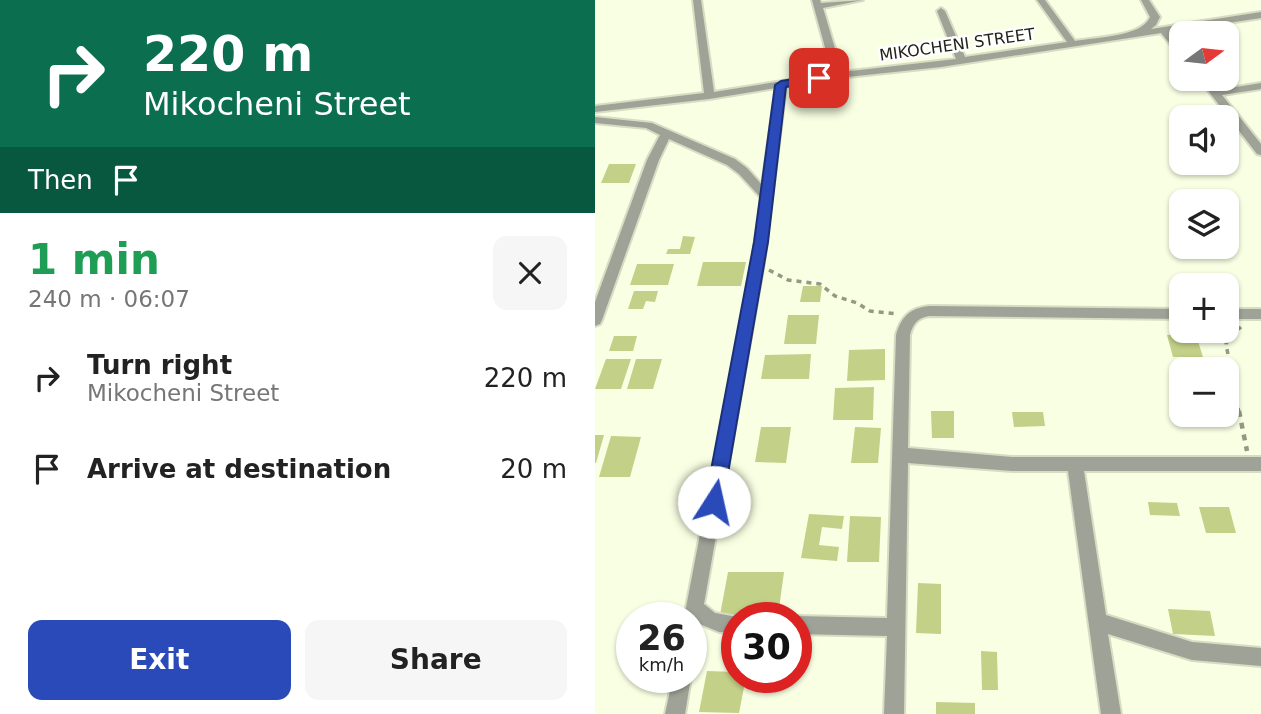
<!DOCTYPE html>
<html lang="en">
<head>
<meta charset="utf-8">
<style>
	:root { --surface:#fff; --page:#f6f6f6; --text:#222; --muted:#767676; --accent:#2a4ab9 }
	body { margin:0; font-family:"DejaVu Sans",sans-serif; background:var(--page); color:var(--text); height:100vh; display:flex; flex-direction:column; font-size:26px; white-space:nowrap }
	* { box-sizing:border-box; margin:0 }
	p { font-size:23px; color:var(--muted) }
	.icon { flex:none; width:38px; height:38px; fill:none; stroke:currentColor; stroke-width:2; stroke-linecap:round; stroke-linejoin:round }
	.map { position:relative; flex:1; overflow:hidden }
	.sheet { display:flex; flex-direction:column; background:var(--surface); width:595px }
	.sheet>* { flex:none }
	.guide { background:#0b6e4f; color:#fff; overflow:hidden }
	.needle { width:46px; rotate:75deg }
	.fabs { position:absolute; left:574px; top:21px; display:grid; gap:14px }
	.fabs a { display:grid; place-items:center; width:70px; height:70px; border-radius:14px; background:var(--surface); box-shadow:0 2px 5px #0004; font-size:35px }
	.speed { position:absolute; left:21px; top:602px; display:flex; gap:14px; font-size:35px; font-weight:700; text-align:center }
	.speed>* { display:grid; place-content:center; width:91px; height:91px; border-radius:50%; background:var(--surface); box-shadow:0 2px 5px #0004; line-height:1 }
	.speed small { font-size:18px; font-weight:400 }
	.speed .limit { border:10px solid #d22; background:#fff; color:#111 }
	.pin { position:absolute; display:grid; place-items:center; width:60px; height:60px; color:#fff; margin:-30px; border-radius:14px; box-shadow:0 4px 10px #0006 }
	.me { position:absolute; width:77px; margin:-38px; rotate:10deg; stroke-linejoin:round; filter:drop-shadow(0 0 5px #0008) }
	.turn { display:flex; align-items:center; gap:24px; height:147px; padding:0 28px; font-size:32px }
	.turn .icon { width:91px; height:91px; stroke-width:2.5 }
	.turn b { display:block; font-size:49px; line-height:60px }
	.then { display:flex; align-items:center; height:66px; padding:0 28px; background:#0003; gap:14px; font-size:26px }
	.round { display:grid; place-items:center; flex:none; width:74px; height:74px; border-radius:14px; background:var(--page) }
	.overview { display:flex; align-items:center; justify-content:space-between; height:119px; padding:0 28px }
	h1 { font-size:42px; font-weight:800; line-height:52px; color:#1e9e55 }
	.action { display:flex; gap:14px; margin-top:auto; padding:14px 28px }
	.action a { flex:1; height:80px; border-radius:14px; background:var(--accent); color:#fff; font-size:28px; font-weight:800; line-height:80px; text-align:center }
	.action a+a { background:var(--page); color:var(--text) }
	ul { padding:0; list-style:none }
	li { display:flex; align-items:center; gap:21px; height:91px; padding:0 28px }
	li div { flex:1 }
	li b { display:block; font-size:26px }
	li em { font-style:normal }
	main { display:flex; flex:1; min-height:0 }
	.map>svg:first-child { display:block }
</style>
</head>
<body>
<main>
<section class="sheet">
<div class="guide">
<div class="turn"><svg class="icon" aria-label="right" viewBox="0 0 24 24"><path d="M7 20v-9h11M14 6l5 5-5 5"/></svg><div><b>220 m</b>Mikocheni Street</div></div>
<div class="then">Then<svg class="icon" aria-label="arrive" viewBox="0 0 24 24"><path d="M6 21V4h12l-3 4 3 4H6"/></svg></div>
</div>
<div class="overview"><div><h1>1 min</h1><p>240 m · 06:07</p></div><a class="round"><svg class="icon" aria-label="close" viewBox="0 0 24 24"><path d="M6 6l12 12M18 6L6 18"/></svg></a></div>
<ul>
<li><svg class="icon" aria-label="right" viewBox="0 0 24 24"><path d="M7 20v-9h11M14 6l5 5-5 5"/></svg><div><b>Turn right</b><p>Mikocheni Street</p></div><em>220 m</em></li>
<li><svg class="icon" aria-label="arrive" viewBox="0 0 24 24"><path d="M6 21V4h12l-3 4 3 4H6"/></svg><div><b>Arrive at destination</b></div><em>20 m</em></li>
</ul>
<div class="action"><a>Exit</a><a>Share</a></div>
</section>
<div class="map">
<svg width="666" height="714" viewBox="0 0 666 714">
	<rect width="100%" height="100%" fill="#f9ffe3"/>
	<!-- building -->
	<path fill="#c3d087" d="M14,164H41L34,183H6Z
		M88,236L100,237L95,254H71L73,249H85Z
		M108,262H151L146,286H102Z
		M42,264H79L73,285H35Z
		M208,286H227L225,302H205Z
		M39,291H63L60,302L51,301L48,309H33Z
		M193,315H224L221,344H189Z
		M572,335H601L608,357H578Z
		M19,336H42L38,351H14Z
		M290,349V380L252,381L254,350Z
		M216,354L214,379H166L170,355Z
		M11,359H36L26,389H0Z
		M41,359H67L58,389H32Z
		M279,387L278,420H238L240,388Z
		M336,411H359V438H337Z
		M417,412H448L450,426L419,427Z
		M166,427H196L191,463L160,462Z
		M260,427L286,428L283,463H256Z
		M0,435H9L1,463H0Z
		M16,436L46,437L35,477H4Z
		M553,502L582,503L585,516L555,515Z
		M604,507H634L641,533H611Z
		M214,514L249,516L247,529L227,527L224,545L244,547L242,561L206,558Z
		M255,516L286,517L284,562H252Z
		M133,572H189L183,616L125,615Z
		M323,583L346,584V634L321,633Z
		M573,609L615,611L620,636L578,634Z
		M386,651L402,652L403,690H387Z
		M112,671L142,672V677H151L144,713L104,712Z
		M341,702L380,703V714H341Z"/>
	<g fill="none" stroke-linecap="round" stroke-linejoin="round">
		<defs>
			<path id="street" d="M98,0H106L119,92L237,73L217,0H225L226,3L268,0L228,8L247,72L361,59L342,11L346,8L350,11L370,57L472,42L442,0H450L480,41C501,37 547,37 555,17L546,0H554L565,17L561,25L556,29L666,12V18L574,32L586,46V55L583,54L566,33L346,67L243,78L191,87L169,263L109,604L120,613L148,618H142V633L124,632L105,624L102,632L96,635V618H89L157,263L166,198L144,174L132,165L74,139L64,160L7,320L5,324L0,326V302L52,160L65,135L51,128L0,123V117L57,123L140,159L152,168L167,185L181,88L114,99L0,112V106L109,93Z
				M604,79H614L623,90L666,83V89L627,95L666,144V155L662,154Z
				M334,306L586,309V319L334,316C322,318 318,324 315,335L313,448L417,457H666V471H489L511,615L597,642L666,648V666L597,660L513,634L526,714H506L473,471H417L313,463L309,714H289L292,636L201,634V618H197L201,616L292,618L301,335C306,317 315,308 334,306Z
				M632,309H666V319H632Z
				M78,677H96L90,714H70Z"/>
		</defs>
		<!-- street casing -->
		<use href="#street" stroke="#d7dcc3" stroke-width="4"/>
		<!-- path-far1 -->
		<path stroke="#949885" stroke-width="3.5" stroke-dasharray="5 5" stroke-linecap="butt" d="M174,270L193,280L225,284L240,296L262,303L275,311L303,314
			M644,413L631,344L635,336L646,327"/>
		<!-- path -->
		<path stroke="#949885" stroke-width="4.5" stroke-dasharray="6 6" stroke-linecap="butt" d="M644,411L652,451"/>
		<!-- street -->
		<use href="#street" fill="#9fa296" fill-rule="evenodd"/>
	</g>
	<!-- route -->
	<path fill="#2a4ab9" stroke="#1b3078" stroke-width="2" d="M224,75L229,78L228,80L191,87L173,242L128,502L126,508L119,511L113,508L110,502L159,242L180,85L186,81Z"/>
	<g text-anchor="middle" stroke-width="5" stroke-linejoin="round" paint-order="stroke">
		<!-- far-street labels -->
		<g font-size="16" fill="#22241a" stroke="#fff">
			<text transform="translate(362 44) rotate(-8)" y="6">MIKOCHENI STREET</text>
		</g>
	</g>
</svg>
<div class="fabs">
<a><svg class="needle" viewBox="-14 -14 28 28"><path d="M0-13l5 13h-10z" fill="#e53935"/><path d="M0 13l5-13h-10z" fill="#767676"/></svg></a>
<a><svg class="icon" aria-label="sound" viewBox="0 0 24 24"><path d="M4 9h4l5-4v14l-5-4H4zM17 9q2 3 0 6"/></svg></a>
<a><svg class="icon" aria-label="layers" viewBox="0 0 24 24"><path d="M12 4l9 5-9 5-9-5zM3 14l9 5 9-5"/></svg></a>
<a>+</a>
<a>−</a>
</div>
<div class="speed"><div>26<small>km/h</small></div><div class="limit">30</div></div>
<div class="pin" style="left:224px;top:78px;background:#d93025"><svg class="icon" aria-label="arrive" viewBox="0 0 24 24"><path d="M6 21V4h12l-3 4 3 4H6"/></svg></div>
<svg class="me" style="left:119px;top:502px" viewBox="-20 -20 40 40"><circle r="19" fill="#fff"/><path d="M0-13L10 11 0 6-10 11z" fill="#2a4ab9"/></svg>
</div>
</main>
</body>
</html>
